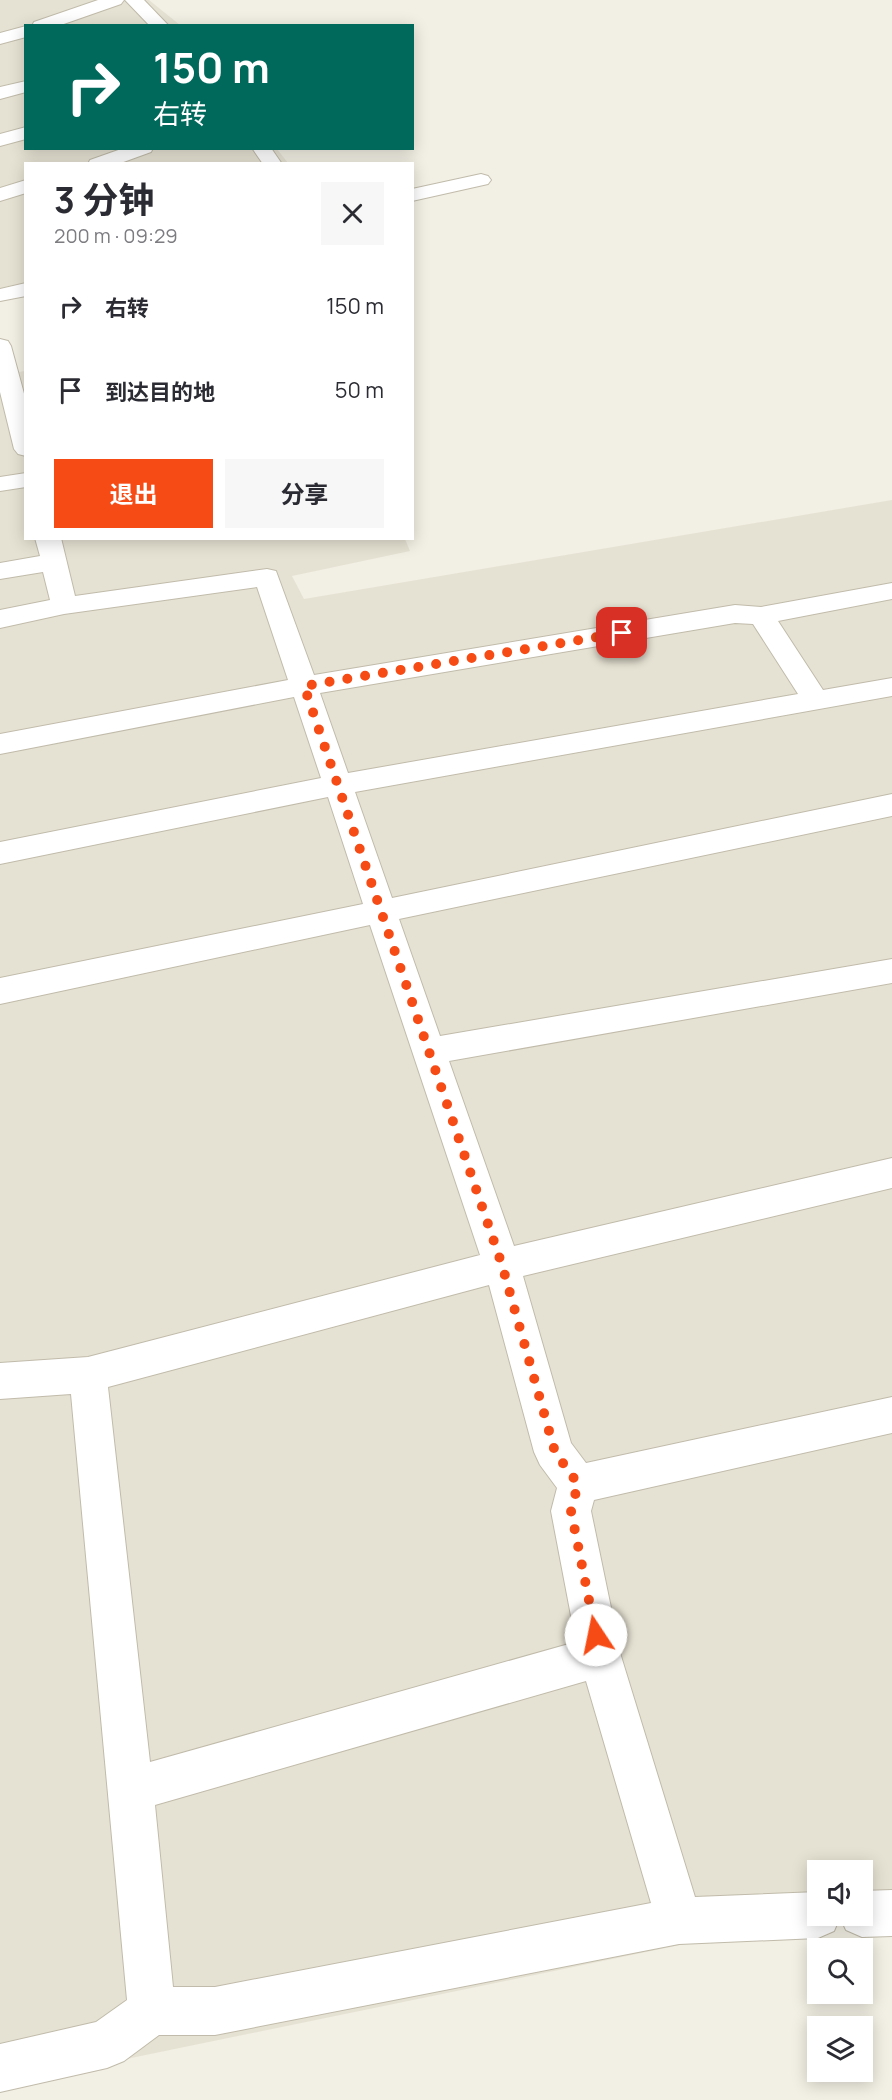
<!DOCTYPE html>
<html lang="zh">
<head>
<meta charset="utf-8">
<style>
	:root { --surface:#fff; --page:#f7f7f7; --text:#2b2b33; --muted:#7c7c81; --accent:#f74b16 }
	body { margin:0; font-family:Manrope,"Noto Sans SC",sans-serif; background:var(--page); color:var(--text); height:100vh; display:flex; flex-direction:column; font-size:22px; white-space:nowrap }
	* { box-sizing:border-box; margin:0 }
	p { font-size:20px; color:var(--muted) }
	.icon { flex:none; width:33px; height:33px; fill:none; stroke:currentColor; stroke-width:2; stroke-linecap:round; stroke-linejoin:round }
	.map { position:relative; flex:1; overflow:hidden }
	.sheet { position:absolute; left:24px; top:162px; width:390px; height:378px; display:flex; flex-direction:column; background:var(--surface); border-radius:0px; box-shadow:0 3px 15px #0003 }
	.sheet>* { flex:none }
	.hud { position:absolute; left:24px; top:24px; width:390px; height:126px; border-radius:0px; box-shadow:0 3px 15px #0003; background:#00695c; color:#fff; overflow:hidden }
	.controls { position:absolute; left:807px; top:1860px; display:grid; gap:12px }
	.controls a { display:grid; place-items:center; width:66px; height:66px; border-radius:0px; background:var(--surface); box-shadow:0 3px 15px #0003; font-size:30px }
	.pin { position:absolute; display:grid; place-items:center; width:51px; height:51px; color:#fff; margin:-26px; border-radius:12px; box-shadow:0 3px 9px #0006 }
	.me { position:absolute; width:66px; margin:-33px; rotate:349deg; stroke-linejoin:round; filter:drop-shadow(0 0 4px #0008) }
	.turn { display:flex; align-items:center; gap:21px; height:126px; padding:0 30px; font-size:27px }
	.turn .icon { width:78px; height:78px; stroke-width:2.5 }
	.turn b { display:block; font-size:42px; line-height:51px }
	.round { display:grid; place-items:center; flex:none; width:63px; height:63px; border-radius:0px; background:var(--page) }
	.summary { display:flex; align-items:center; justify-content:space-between; height:102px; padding:0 30px }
	h1 { font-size:36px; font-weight:700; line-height:45px }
	.primary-button { display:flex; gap:12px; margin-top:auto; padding:12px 30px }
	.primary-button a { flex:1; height:69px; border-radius:0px; background:var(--accent); color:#fff; font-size:24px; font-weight:700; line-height:69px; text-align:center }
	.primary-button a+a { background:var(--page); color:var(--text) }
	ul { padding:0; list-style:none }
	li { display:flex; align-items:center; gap:18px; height:84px; padding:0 30px }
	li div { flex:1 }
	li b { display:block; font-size:22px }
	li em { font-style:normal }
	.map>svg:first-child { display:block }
</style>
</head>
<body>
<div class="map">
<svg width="892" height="2100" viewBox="0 0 892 2100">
	<rect width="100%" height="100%" fill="#f2efe4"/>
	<!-- residential -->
	<path fill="#e6e2d3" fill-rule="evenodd" d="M0,0H149L180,25L26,26V148L277,149L288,163L26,164L25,295L0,302Z
		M25,371L26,538L405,539L410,551L292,576L304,599L892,500V1913L680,1945L0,2085V375ZM818,1870H862V1916H818Z"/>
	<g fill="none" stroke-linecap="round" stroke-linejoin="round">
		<defs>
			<path id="minor" d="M98,0H124L121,4L58,26H32L34,22Z
				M125,0H144L169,26H150Z
				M26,26V37L0,44V33Z
				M26,81V92L0,99V87Z
				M26,127V139L0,146V134Z
				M124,148H153L151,152L118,164H88L90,160Z
				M252,148H271L282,164H263Z
				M481,174L488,176L491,180L488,184L412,201V189Z
				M26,180V193L0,201V188Z
				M26,283V296L0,301V289Z
				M0,339L8,341L11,346L26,401V456L18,454L14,449L0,392Z
				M26,473V487L0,491V477Z
				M35,538H61L75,596L267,569L276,571L314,675L735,605L761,607L892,583V599L778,621L823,690L892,678V696L355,792L392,898L892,794V816L399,919L440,1036L892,959V983L449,1061L514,1246L892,1158V1188L523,1276L571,1443L586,1463L892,1397V1433L594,1500L591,1511L621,1656L695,1897L818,1892V1916H862V1891L892,1890V1936L862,1937L846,1930L840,1917L834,1931L818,1938L679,1944L215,2035H159L124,2061L107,2068L0,2092V2044L96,2022L127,2000L71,1394L0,1399V1363L88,1357L480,1255L370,925L0,1004V978L363,904L328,797L0,864V842L321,778L294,697L0,754V734L288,680L257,587L64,614L0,628V610L50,600L43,572L0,579V563L40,556ZM735,623L753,624L798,694L348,773L320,693ZM489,1285L534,1452L540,1465L557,1488L551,1511L576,1642L150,1762L108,1387ZM586,1681L651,1903L215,1987H173L155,1805Z"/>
		</defs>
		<!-- minor casing -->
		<use href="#minor" stroke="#c0bbaa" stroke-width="2"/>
		<!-- minor -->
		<use href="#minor" fill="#fff" fill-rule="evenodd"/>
	</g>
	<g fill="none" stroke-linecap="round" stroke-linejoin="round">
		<!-- route -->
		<path stroke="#f74b16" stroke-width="10" stroke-dasharray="0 18" d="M596,1635L571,1511L578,1484L555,1452L502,1265L304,686L622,633"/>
	</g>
</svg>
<div class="controls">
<a><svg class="icon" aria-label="sound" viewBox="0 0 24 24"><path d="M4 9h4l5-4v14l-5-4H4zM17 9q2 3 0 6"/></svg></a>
<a><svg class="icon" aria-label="search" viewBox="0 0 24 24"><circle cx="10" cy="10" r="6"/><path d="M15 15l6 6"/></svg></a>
<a><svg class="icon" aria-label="layers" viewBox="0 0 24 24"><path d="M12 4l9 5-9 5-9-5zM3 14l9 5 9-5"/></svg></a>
</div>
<div class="pin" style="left:622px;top:633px;background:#d93025"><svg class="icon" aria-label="arrive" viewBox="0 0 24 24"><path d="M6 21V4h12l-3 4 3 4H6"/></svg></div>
<svg class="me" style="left:596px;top:1635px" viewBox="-20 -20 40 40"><circle r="19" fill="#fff"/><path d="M0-13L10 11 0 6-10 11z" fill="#f74b16"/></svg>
<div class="hud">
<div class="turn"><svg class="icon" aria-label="right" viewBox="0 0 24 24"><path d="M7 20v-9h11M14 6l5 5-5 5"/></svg><div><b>150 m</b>右转</div></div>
</div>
<section class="sheet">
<div class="summary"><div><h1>3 分钟</h1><p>200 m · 09:29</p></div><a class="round"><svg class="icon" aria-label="close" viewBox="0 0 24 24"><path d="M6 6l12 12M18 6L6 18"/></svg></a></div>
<ul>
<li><svg class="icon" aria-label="right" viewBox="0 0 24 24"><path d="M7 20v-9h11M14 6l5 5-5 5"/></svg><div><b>右转</b></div><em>150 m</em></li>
<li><svg class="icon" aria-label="arrive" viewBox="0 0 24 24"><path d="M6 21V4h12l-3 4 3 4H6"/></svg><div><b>到达目的地</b></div><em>50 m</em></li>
</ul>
<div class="primary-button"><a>退出</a><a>分享</a></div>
</section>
</div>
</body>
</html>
